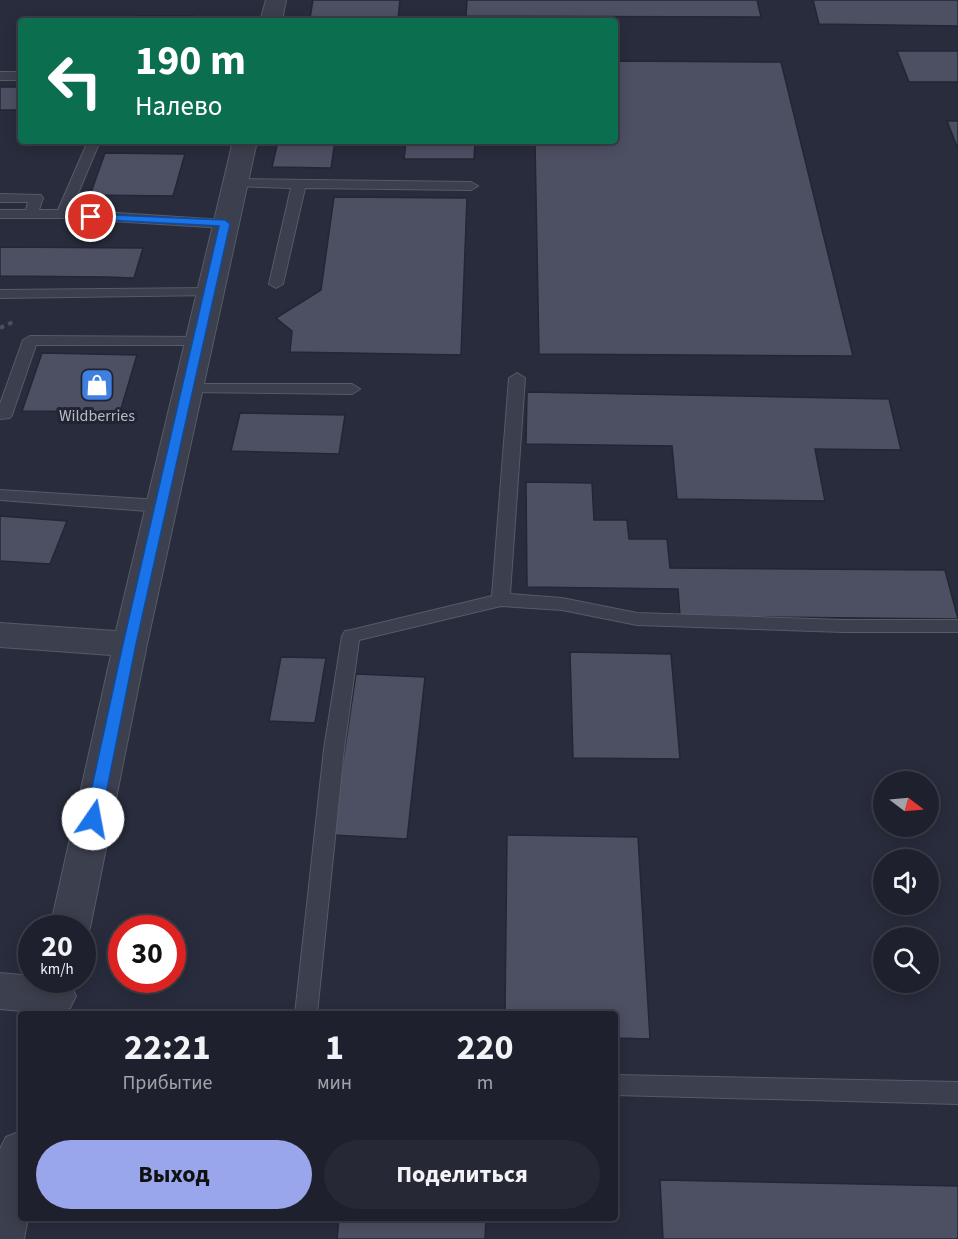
<!DOCTYPE html>
<html lang="ru">
<head>
<meta charset="utf-8">
<style>
	:root { --surface:#1e212d; --page:#262935; --text:#f1f3f6; --muted:#a1a3aa; --line:#3c3e49; --accent:#99a6eb }
	body { margin:0; font-family:"Source Sans 3",sans-serif; background:var(--page); color:var(--text); height:100vh; display:flex; flex-direction:column; font-size:22px; white-space:nowrap }
	* { box-sizing:border-box; margin:0 }
	p { font-size:20px; color:var(--muted) }
	.icon { flex:none; width:33px; height:33px; fill:none; stroke:currentColor; stroke-width:2; stroke-linecap:round; stroke-linejoin:round }
	.map { position:relative; flex:1; overflow:hidden }
	.side { position:absolute; left:18px; top:1011px; width:600px; height:210px; display:flex; flex-direction:column; background:var(--surface); border-radius:6px; box-shadow:0 3px 15px #0003,0 0 0 2px var(--line) }
	.side>* { flex:none }
	.hud { position:absolute; left:18px; top:18px; width:600px; height:126px; border-radius:6px; box-shadow:0 3px 15px #0003,0 0 0 2px var(--line); background:#0b6e4f; color:#fff; overflow:hidden }
	.needle { width:39px; rotate:106deg }
	.tools { position:absolute; left:873px; top:771px; display:grid; gap:12px }
	.tools a { display:grid; place-items:center; width:66px; height:66px; border-radius:50%; background:var(--surface); box-shadow:0 3px 15px #0003,0 0 0 2px var(--line); font-size:30px }
	.speed { position:absolute; left:18px; top:915px; display:flex; gap:12px; font-size:30px; font-weight:700; text-align:center }
	.speed>* { display:grid; place-content:center; width:78px; height:78px; border-radius:50%; background:var(--surface); box-shadow:0 3px 15px #0003,0 0 0 2px var(--line); line-height:1 }
	.speed small { font-size:15px; font-weight:400 }
	.speed .limit { border:9px solid #d22; background:#fff; color:#111 }
	.pin { position:absolute; display:grid; place-items:center; width:51px; height:51px; color:#fff; margin:-26px; border:3px solid #fff; border-radius:50%; box-shadow:0 2px 6px #0007 }
	.me { position:absolute; width:66px; margin:-33px; rotate:12deg; stroke-linejoin:round; filter:drop-shadow(0 0 4px #0008) }
	.turn { display:flex; align-items:center; gap:21px; height:126px; padding:0 18px; font-size:27px }
	.turn .icon { width:78px; height:78px; stroke-width:2.5 }
	.turn b { display:block; font-size:42px; line-height:51px }
	.eta { display:flex; justify-content:space-evenly; align-items:center; height:102px; text-align:center }
	.eta b { font-size:36px; font-weight:700; line-height:42px }
	.action { display:flex; gap:12px; margin-top:auto; padding:12px 18px }
	.action a { flex:1; height:69px; border-radius:36px; background:var(--accent); color:#111; font-size:24px; font-weight:700; line-height:69px; text-align:center }
	.action a+a { background:var(--page); color:var(--text) }
	.map>svg:first-child { display:block }
</style>
</head>
<body>
<div class="map">
<svg width="958" height="1239" viewBox="0 0 958 1239">
	<rect width="100%" height="100%" fill="#282c3c"/>
	<!-- building -->
	<path fill="#4d5063" stroke="#232634" stroke-width="1.5" d="M313,0H400L398,19L310,18Z
		M467,0H757L761,17L466,16Z
		M813,0H958V26L819,24Z
		M134,16H195L193,21H133Z
		M897,51H958V82H909Z
		M615,61L781,62L853,356L539,354L535,143L475,142L474,159H404L406,141H615Z
		M0,87H21V110H0Z
		M947,121H958V149Z
		M278,141H335L331,168L272,167Z
		M105,153L185,154L173,196L90,195Z
		M334,197L467,198L461,355L290,352L292,331L276,318L321,290Z
		M0,247L143,248L134,278L106,277L0,276Z
		M42,353L137,355L120,412L22,411Z
		M527,392L889,399L901,450L815,449L825,501L677,499L672,446L526,444Z
		M240,413L345,415L339,454L231,451Z
		M526,482L592,483L594,520H627L629,539H667L670,568L945,570L958,619L680,616L678,589L527,587Z
		M0,516L67,521L50,564L0,561Z
		M570,652L671,654L680,759L573,758Z
		M281,657L326,658L315,723L269,721Z
		M356,674L425,677L407,839L332,835Z
		M507,835L638,837L650,1039L615,1038V1014H505Z
		M660,1180L958,1186V1239H663Z
		M339,1218H486L485,1239H337Z"/>
	<g fill="none" stroke-linecap="round" stroke-linejoin="round">
		<defs>
			<path id="service" d="M0,72H21V80H0Z
				M88,141H100L71,210L225,220L232,224L225,228L63,218H0V210H26L28,202H0V194L41,195L43,198L39,210H58Z
				M221,141H251C245,147 227,147 221,141Z
				M234,179L471,182L478,186L471,190L305,188L283,284L276,288L269,284L291,188L229,186L227,183L229,180Z
				M210,288L215,289L217,292L215,295L0,298V290Z
				M30,336L199,337L206,341L199,345H36L12,415L10,418L0,419V404L23,340Z
				M517,373L525,378L510,594L562,598L637,613L843,620H958V632H843L637,625L562,610L501,606L359,640L344,749L317,1014H295L324,749L342,636L345,631L351,630L492,596L509,378Z
				M188,384H352L360,389L352,394L183,392L180,389L183,386Z
				M0,490L161,500L167,502L169,506L167,510L161,512L0,500Z
				M615,1075L958,1082V1104L615,1095Z"/>
			<path id="minor" d="M266,0H286L282,21H260Z
				M233,141H257L147,644L90,928L82,940V928H50L111,655L0,647V623L116,631Z
				M0,973L32,976V980H59L70,984L76,996L70,1008L56,1014L0,1009Z
				M21,1131V1218H28L24,1239H0V1149L6,1137Z"/>
		</defs>
		<!-- service casing -->
		<use href="#service" stroke="#575a67" stroke-width="2"/>
		<!-- minor casing -->
		<use href="#minor" stroke="#575a67" stroke-width="2"/>
		<!-- path -->
		<path stroke="#48545a" stroke-width="4" stroke-dasharray="4.5 4.5" stroke-linecap="butt" d="M0,328L15,321"/>
		<!-- service -->
		<use href="#service" fill="#3c3f4d" fill-rule="evenodd"/>
		<!-- minor -->
		<use href="#minor" fill="#3c3f4d" fill-rule="evenodd"/>
	</g>
	<!-- route -->
	<path fill="#1a73e8" stroke="#114b97" stroke-width="1.5" d="M91,214L225,220L230,224L136,644L101,819L98,824H87L85,819L123,644L219,226L87,219V215Z"/>
	<!-- icons -->
	<defs>
		<symbol id="shop-square" viewBox="-11 -11 22 22"><rect x="-9" y="-9" width="18" height="18" rx="4" fill="#3f7fe0" stroke="#212432"/><path d="M-5-2.5h2.3a2.7 3.5 0 0 1 5.4 0H5L5.5 6h-11ZM-1.5-2.5h3a1.5 2.3 0 0 0-3 0Z" fill="#fff"/></symbol>
	</defs>
	<g fill-rule="evenodd">
		<use href="#shop-square" x="78" y="366" width="38" height="38"/>
	</g>
	<g text-anchor="middle" stroke-width="6" stroke-linejoin="round" paint-order="stroke">
		<!-- poi labels -->
		<g font-size="16" fill="#b8bac7" stroke="#212432">
			<text x="97" y="421">Wildberries</text>
		</g>
	</g>
</svg>
<div class="tools">
<a><svg class="needle" viewBox="-14 -14 28 28"><path d="M0-13l5 13h-10z" fill="#e53935"/><path d="M0 13l5-13h-10z" fill="#a1a3aa"/></svg></a>
<a><svg class="icon" aria-label="sound" viewBox="0 0 24 24"><path d="M4 9h4l5-4v14l-5-4H4zM17 9q2 3 0 6"/></svg></a>
<a><svg class="icon" aria-label="search" viewBox="0 0 24 24"><circle cx="10" cy="10" r="6"/><path d="M15 15l6 6"/></svg></a>
</div>
<div class="speed"><div>20<small>km/h</small></div><div class="limit">30</div></div>
<div class="pin" style="left:91px;top:217px;background:#d93025"><svg class="icon" aria-label="arrive" viewBox="0 0 24 24"><path d="M6 21V4h12l-3 4 3 4H6"/></svg></div>
<svg class="me" style="left:93px;top:819px" viewBox="-20 -20 40 40"><circle r="19" fill="#fff"/><path d="M0-13L10 11 0 6-10 11z" fill="#1a73e8"/></svg>
<div class="hud">
<div class="turn"><svg class="icon" aria-label="left" viewBox="0 0 24 24"><path d="M17 20v-9H6M10 6l-5 5 5 5"/></svg><div><b>190 m</b>Налево</div></div>
</div>
<section class="side">
<div class="eta">
<div><b>22:21</b><p>Прибытие</p></div>
<div><b>1</b><p>мин</p></div>
<div><b>220</b><p>m</p></div>
</div>
<div class="action"><a>Выход</a><a>Поделиться</a></div>
</section>
</div>
</body>
</html>
